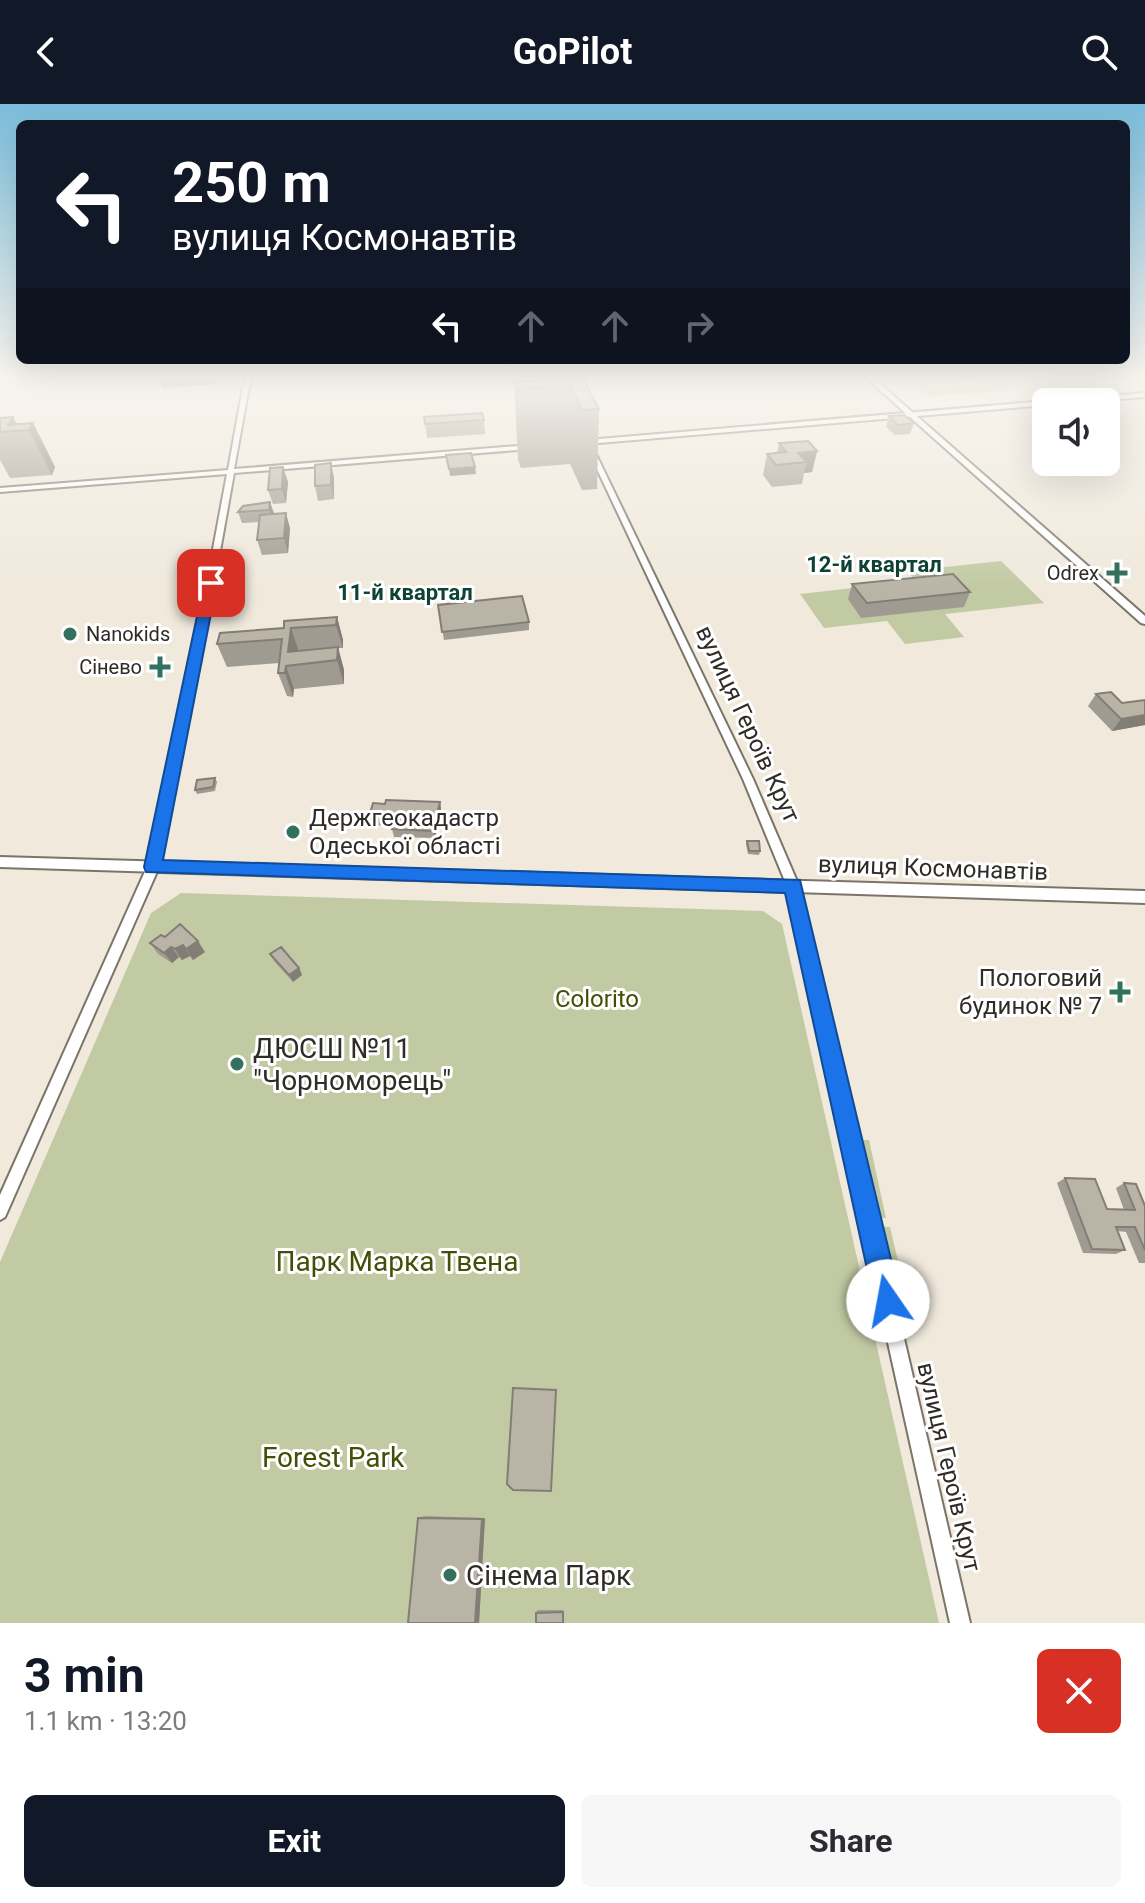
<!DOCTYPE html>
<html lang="en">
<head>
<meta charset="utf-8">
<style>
	:root { --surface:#fff; --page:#f7f7f7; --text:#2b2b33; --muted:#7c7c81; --accent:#111827 }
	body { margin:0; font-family:Roboto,sans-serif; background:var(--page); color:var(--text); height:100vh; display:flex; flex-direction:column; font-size:30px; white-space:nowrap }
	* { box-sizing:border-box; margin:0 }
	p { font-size:26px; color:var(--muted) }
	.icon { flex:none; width:44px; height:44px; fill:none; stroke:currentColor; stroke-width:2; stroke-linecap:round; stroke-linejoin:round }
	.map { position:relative; height:1519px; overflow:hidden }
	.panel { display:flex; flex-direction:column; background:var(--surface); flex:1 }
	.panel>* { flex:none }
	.hud { position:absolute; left:16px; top:16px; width:1114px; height:244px; border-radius:12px; box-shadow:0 8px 32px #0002; background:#111827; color:#fff; overflow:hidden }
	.controls { position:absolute; left:1032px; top:284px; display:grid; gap:16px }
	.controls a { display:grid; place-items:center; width:88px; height:88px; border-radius:12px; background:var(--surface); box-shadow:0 8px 32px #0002; font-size:40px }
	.pin { position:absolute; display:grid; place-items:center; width:68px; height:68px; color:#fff; margin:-34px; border-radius:16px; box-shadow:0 4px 12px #0006 }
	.me { position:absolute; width:88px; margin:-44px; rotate:348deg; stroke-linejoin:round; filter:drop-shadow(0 0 6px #0008) }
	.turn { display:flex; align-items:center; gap:28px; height:168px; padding:0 24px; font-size:36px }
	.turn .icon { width:104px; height:104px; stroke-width:2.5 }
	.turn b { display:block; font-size:56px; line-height:68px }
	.lanes { display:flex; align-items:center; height:76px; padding:0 24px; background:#0003; justify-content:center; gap:40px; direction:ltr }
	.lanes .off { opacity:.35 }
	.round { display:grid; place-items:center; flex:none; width:84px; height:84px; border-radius:12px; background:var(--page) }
	.headline { display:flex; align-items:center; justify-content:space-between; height:136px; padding:0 24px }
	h1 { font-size:48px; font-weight:700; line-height:60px; color:var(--accent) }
	.cta { display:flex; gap:16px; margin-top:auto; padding:16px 24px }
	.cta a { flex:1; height:92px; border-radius:12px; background:var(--accent); color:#fff; font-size:32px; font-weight:700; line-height:92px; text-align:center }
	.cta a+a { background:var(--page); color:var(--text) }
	header { display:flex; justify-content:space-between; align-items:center; height:104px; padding:0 24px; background:var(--accent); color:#fff; font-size:36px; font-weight:700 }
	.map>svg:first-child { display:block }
</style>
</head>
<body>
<header><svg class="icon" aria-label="back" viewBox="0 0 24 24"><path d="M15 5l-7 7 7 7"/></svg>GoPilot<svg class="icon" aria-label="search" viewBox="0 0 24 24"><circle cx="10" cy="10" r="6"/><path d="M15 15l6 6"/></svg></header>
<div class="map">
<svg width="1145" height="1519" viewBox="0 0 1145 1519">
	<rect width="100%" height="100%" fill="#f0e9dc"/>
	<!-- green -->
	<path fill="#c2caa3" d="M973,272L978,275L924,280L931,286L1004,280L1011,286L928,292L908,276Z
		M1001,457L1044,499L945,510L964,533L905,540L887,517L824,524L800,490L915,477L908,467Z
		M181,789L763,807L782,820L939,1519H0V1158L151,809Z
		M859,1036H869L886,1114H876Z
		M879,1123H890L905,1187H894Z"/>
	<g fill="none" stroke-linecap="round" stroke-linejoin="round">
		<defs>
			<path id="minor" d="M245,272H251L234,365L530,341L533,343L530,345L234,369L205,531L159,763L5,1113L0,1116V1091L147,763L197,531L227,370L0,388V384L228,366Z
				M1145,289V293L1081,298H1058L1061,296Z
				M1046,297L1048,298H1046V301L587,340L584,338L587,336Z
				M589,345L594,346L753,675L799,782L970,1519H950L787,782L743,675L588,346Z"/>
			<path id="major" d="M864,272H871L1145,512V520L1141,519Z
				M0,753L1145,787V799L0,763Z"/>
		</defs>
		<!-- minor casing -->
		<use href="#minor" stroke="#7b7569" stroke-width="4"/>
		<!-- major casing -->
		<use href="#major" stroke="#7b7569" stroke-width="4"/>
		<!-- minor -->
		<use href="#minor" fill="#fff" fill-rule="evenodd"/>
		<!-- major -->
		<use href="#major" fill="#fff" fill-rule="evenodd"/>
	</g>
	<!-- wall -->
	<path fill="#a09b90" d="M582,273L599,305L597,385L582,386L570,360L521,364L518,356L514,278Z
		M889,312L914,319L910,330L895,331L886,323Z
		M13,313L17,320L33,319L55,363L52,371L10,374L0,356V314Z
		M424,313L484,316L485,330L427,334Z
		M779,339L817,347L812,368L804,369L802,380L772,383L763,371L767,350L777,349Z
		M331,359L334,374V395L318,397L315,382Z
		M283,363L288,378L286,399L273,400L268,386Z
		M270,398L273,410L290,424L288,449L262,451L257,436L260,418L242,419L238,408Z
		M852,480L970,488L964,503L861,514L848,495Z
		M438,501L529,518V526L444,536Z
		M337,513L343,536V544H338L344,566V580L294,585L293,593L287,592L278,569L279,559L227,563L217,540L284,524Z
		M1096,590L1122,599L1145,596V621L1112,627L1088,602Z
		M215,674L217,678L215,687L197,690L195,686Z
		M440,698L441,705L435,734L394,733L392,725L393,722L371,721L369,713L385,700Z
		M747,737L760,747L759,751L748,750L746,740Z
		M150,839L205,848L193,856L190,852L182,856L179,853L172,859L158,850Z
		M270,850L299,864L302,871L293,878L274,857Z
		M1065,1074L1107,1105L1124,1106L1116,1084L1124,1079L1145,1102V1159H1139L1126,1128L1117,1127L1125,1146L1116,1150L1083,1149L1057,1079Z
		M425,1412L485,1414L479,1519H408L418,1414Z
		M537,1506H563V1519L536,1509Z"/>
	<!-- shaded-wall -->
	<path fill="#827e75" d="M215,272H217L215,280L163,284L161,280Z
		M13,313L20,327L8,321Z
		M33,319L55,363L52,371L29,326Z
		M817,347L812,368L804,369L807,358L798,349Z
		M331,359L334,374V395L331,381Z
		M283,363L288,378L286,399L282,385Z
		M475,363L476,370L450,372L449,365Z
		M270,398L274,409L273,417L269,406Z
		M286,409L290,424L288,449L284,434Z
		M337,513L343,536V544L336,521Z
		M291,524L299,548H288Z
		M338,543L344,566V580L337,556Z
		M286,562L294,585L293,593L285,569Z
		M1145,611V621L1112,627L1121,615Z
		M440,698L441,705L435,734L433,727Z
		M198,837L205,848L193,856L186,845Z
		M183,841L190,852L182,856L175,845Z
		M171,843L179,853L172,859L164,849Z
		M299,864L302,871L293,878L289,871Z
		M485,1414L479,1519H475L482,1415Z"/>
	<!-- building -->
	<path fill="#bab4a7" stroke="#827e75" stroke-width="2" d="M164,272H215L214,276L161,280Z
		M582,273L599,305L582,306L570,281L517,285L514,278Z
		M482,309L484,316L425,320L424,313Z
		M904,311L914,319L898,321L889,312Z
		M13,313L8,321L33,319L29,326L0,328V314Z
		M808,337L817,347L798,349L807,358L776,361L767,350L786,348L779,339Z
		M471,349L475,363L449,365L446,351Z
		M331,359V381L315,382V361Z
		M283,363L282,385L268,386L270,364Z
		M270,398L269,406L238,408L243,402Z
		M286,409L284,434L257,436L260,411Z
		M953,470L970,488L867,499L852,480Z
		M522,492L529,518L442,528L438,501Z
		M337,513L336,521L291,524L288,548L338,543L337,556L286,562L285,569H278L282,535L217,540L220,529L284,524V517Z
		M1111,588L1122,599L1145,596V611L1121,615L1096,590Z
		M215,674L213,683L195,686L197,676Z
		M386,696L440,698L433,727L392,725L395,714L369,713L373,699L385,700Z
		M747,737H759L760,747H749Z
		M180,820L198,837L186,845L183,841L175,845L171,843L164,849L150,839L161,831L165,833Z
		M281,843L299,864L289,871L270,850Z
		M1065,1074L1095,1075L1107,1105L1135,1106L1124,1079L1136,1080L1145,1102V1146L1135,1123H1116L1125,1146L1092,1145Z
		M513,1284L556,1286L551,1387L513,1386L507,1380Z
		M418,1414L482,1415L475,1519H408Z
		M563,1508V1519H536V1509Z"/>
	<!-- sky -->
	<linearGradient id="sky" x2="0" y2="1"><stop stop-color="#7bbddc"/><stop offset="0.56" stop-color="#f8f5ef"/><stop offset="1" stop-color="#f8f5ef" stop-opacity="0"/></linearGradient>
	<rect width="1145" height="485" fill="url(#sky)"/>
	<!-- route -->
	<path fill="#1a73e8" stroke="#114b97" stroke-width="2" d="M211,475L217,479L163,756L800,776L901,1197L897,1206L888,1210L878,1206L874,1197L785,789L146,768L144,763L204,479Z"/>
	<!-- markers -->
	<g fill="#33715e" stroke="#fff" stroke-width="3">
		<path d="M1113 457h8v8h8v8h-8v8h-8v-8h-8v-8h8z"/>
		<circle cx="70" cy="530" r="8"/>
		<path d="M156 551h8v8h8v8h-8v8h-8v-8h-8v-8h8z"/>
		<circle cx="293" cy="728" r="8"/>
		<path d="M1116 876h8v8h8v8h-8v8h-8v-8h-8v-8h8z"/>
		<circle cx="237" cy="960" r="8"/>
		<circle cx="450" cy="1471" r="8"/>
	</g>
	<g text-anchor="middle" stroke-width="6" stroke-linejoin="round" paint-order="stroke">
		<!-- far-poi labels -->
		<g font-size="20" fill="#2f2c28" stroke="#fff" text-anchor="end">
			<text x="1099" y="476">Odrex</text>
			<text x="86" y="537" text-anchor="start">Nanokids</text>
			<text x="142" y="570">Сінево</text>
		</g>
		<!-- far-neighbourhood labels -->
		<g font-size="22" font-weight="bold" fill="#0d4234" stroke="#fff">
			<text x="874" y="468">12-й квартал</text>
			<text x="405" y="496">11-й квартал</text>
		</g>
		<!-- street labels -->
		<g font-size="24" fill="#2f2c28" stroke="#fff">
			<text transform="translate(748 620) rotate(65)" y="8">вулиця Героїв Крут</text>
			<text transform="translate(933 764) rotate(2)" y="8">вулиця Космонавтів</text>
			<text transform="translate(949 1363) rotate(77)" y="8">вулиця Героїв Крут</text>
		</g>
		<!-- poi labels -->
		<g font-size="24" fill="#2f2c28" stroke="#fff" text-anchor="start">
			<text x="309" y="722">Держгеокадастр<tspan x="309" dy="28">Одеської області</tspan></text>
			<text x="1102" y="882" text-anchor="end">Пологовий<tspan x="1102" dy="28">будинок № 7</tspan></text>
		</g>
		<!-- park labels -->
		<g font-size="24" fill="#454e06" stroke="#fff">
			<text x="597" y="903">Colorito</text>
		</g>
		<!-- near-poi labels -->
		<g font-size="28" fill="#2f2c28" stroke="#fff" text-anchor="start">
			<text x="253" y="954">ДЮСШ №11<tspan x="253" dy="32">"Чорноморець"</tspan></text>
			<text x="466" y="1481">Сінема Парк</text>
		</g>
		<!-- near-park labels -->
		<g font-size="28" fill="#454e06" stroke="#fff">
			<text x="397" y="1167">Парк Марка Твена</text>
			<text x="333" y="1363">Forest Park</text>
		</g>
	</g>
</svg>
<div class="controls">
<a><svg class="icon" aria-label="sound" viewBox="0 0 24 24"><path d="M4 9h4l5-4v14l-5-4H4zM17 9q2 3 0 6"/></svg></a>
</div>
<div class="pin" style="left:211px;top:479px;background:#d93025"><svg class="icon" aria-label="arrive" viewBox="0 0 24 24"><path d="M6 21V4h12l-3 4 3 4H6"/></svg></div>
<svg class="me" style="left:888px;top:1197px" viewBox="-20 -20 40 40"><circle r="19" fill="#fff"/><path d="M0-13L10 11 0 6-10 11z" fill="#1a73e8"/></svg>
<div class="hud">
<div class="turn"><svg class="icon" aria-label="left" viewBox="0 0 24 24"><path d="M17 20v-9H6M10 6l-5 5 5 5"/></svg><div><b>250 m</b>вулиця Космонавтів</div></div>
<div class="lanes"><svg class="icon" aria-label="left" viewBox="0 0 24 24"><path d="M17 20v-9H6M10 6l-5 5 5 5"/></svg><svg class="icon off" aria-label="ahead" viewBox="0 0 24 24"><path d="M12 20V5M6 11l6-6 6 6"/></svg><svg class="icon off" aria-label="ahead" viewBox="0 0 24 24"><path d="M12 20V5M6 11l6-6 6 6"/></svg><svg class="icon off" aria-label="right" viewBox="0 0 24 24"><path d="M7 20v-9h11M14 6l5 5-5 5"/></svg></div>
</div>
</div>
<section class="panel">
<div class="headline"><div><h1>3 min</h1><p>1.1 km · 13:20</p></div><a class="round" style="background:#d93025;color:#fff"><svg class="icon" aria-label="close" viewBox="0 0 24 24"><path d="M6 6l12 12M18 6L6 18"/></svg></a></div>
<div class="cta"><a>Exit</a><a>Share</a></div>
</section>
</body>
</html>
